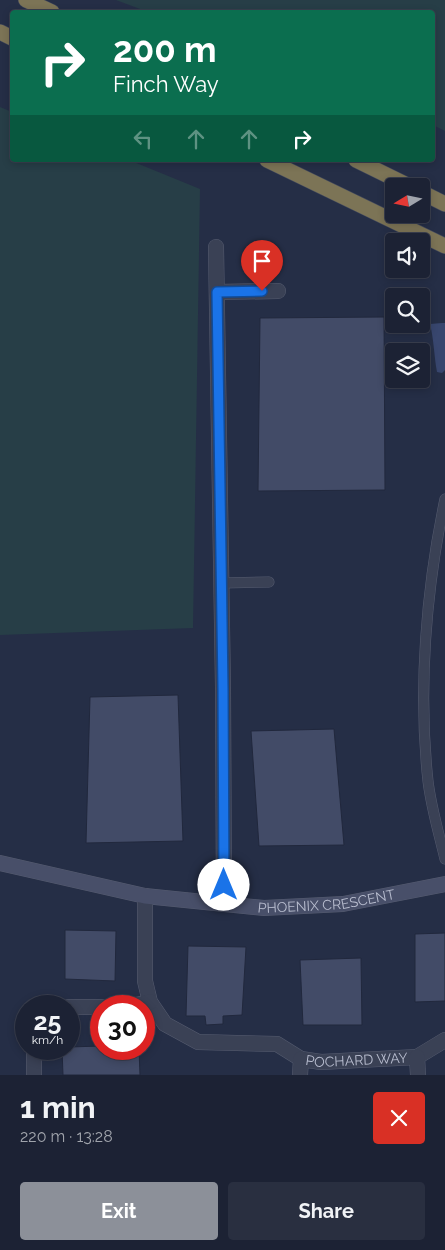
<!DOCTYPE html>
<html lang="en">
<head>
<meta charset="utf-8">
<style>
	:root { --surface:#1c2234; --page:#292f40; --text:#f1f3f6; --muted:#a0a4ac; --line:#3a3f4f; --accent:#8c9099 }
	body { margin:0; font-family:Raleway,sans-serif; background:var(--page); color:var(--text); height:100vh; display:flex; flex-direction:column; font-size:19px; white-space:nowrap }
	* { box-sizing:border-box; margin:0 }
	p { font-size:16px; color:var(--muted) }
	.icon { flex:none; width:28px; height:28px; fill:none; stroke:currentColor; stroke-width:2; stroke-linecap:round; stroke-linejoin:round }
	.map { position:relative; height:1075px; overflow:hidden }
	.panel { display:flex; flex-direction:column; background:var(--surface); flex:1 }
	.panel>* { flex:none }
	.hud { position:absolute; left:10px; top:10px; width:425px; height:152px; border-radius:5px; box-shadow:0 2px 8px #0003,0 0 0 1px var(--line); background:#0b6e4f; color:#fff; overflow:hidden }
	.needle { width:32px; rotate:260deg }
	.controls { position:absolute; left:385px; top:178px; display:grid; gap:10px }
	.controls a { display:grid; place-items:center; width:45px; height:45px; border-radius:5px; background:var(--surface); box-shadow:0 2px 8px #0003,0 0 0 1px var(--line); font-size:25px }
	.speed { position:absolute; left:15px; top:995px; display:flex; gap:10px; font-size:25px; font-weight:700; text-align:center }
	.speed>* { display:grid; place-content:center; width:65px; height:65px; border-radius:50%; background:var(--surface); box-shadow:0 2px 8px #0003,0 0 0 1px var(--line); line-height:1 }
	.speed small { font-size:12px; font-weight:400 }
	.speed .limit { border:8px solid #d22; background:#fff; color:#111 }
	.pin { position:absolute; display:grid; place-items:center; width:42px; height:42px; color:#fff; margin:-51px -21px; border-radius:50% 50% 50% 0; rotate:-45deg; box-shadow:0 0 5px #0007 }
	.pin .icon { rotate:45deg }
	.me { position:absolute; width:55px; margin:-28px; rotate:0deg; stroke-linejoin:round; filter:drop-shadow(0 0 4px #0008) }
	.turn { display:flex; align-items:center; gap:18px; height:105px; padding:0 20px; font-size:22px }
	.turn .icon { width:65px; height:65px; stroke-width:2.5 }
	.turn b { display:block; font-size:35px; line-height:42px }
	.lanes { display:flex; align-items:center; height:48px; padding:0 20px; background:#0003; justify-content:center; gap:25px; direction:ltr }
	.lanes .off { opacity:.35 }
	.round { display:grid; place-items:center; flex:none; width:52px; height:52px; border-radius:5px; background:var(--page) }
	.headline { display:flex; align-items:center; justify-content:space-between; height:85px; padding:0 20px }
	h1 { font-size:30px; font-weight:700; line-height:38px }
	.button { display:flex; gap:10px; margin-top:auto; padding:10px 20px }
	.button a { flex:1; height:58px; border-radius:5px; background:var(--accent); color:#fff; font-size:20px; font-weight:700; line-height:58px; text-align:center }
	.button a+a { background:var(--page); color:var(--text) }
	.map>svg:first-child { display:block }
</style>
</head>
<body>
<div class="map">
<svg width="445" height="1075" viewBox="0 0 445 1075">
	<rect width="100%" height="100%" fill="#252e46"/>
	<!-- green -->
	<path fill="#273e47" d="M116,0H445V131L433,125L432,12H148Z
		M0,107L12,112V160H129L200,189L193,628L0,635Z"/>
	<!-- water -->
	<path fill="#38466e" d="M442,323H445V370L442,373L437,372C434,356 434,340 430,324Z"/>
	<!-- building -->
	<path fill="#424b67" stroke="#21283d" d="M384,317L385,490L258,491L260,318Z
		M178,695L183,841L86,843L90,697Z
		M334,729L344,845L259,846L251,731Z
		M65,930L116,931L115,981L65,979Z
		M445,933V1001L415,1002V934Z
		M188,946L246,947L242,1015L223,1016V1024L206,1025L205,1016H186Z
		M361,958L362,1025H303L300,960Z
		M101,1046V1049H139L140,1075H63L62,1049H69V1047Z"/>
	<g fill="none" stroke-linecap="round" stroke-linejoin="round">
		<defs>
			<path id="lane" d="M445,499C426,589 418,689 428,781C431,807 439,834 445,859
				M221,583L269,582"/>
			<g id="street">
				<path d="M216,247L223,688L224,904"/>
				<path d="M217,292L278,291"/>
				<path id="s1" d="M145,896V981L150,1002L165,1024L198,1042L277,1044L301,1059L321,1062L417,1057L445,1040"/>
				<path d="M131,1006L150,1002"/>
				<path d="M69,1007H101"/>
				<path d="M34,1049V1075"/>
				<path d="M417,1057L418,1075"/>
				<path d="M300,1075L301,1059"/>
			</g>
			<g id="secondary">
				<path id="s2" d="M0,863L145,896L264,908L343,904L445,884"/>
			</g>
			<path id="highway" d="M26,0L52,12
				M0,32L12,38
				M267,160L445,246
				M356,160L409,186
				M421,192L445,204"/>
		</defs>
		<!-- lane casing -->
		<use href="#lane" stroke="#565c70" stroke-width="11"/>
		<!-- street casing -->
		<use href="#street" stroke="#565c70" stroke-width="16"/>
		<!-- secondary casing -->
		<use href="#secondary" stroke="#565c70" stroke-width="16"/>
		<!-- highway casing -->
		<use href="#highway" stroke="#42495d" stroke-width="16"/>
		<!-- lane -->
		<use href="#lane" stroke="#3a4155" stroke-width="10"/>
		<!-- street -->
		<use href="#street" stroke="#3a4155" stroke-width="15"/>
		<!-- secondary -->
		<use href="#secondary" stroke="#484f69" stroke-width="15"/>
		<!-- highway -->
		<use href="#highway" stroke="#7c7456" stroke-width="15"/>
	</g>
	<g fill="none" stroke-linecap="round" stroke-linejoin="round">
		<defs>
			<path id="route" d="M224,885L223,688L217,292L262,291"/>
		</defs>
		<!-- route casing -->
		<use href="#route" stroke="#114b97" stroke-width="12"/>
		<!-- route -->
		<use href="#route" stroke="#1a73e8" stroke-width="9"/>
	</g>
	<g text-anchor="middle" stroke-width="5" stroke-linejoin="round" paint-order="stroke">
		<!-- street labels -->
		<g font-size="14" fill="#b8bdcf" stroke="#1f263b">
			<text dy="5" stroke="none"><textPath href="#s2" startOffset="331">PHOENIX CRESCENT</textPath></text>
			<text dy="5" stroke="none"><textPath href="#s1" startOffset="334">POCHARD WAY</textPath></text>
		</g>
	</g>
</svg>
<div class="controls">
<a><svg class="needle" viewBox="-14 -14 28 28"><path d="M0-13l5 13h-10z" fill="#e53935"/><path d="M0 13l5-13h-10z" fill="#a0a4ac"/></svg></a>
<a><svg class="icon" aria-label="sound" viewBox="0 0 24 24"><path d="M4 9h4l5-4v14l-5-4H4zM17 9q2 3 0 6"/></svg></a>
<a><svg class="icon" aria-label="search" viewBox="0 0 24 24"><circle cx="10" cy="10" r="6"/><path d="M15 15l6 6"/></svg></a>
<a><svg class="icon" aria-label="layers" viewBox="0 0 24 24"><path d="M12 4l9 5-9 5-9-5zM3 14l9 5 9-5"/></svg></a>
</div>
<div class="speed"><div>25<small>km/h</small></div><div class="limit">30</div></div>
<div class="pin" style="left:262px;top:291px;background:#d93025"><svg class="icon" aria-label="arrive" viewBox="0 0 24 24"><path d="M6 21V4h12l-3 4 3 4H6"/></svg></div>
<svg class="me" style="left:224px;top:885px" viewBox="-20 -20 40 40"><circle r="19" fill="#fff"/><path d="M0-13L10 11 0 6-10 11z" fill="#1a73e8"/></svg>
<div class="hud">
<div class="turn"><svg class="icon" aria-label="right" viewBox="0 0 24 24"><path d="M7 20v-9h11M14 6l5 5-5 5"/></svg><div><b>200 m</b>Finch Way</div></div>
<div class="lanes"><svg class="icon off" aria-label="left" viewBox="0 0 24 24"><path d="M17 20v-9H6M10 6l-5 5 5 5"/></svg><svg class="icon off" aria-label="ahead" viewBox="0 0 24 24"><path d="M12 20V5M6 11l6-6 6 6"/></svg><svg class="icon off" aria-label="ahead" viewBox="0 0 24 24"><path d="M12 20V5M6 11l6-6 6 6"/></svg><svg class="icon" aria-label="right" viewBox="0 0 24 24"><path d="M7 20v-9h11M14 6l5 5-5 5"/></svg></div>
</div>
</div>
<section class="panel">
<div class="headline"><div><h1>1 min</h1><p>220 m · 13:28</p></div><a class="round" style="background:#d93025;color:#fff"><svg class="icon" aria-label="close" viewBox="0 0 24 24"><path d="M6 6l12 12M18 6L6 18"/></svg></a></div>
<div class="button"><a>Exit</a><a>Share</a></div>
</section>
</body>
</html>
